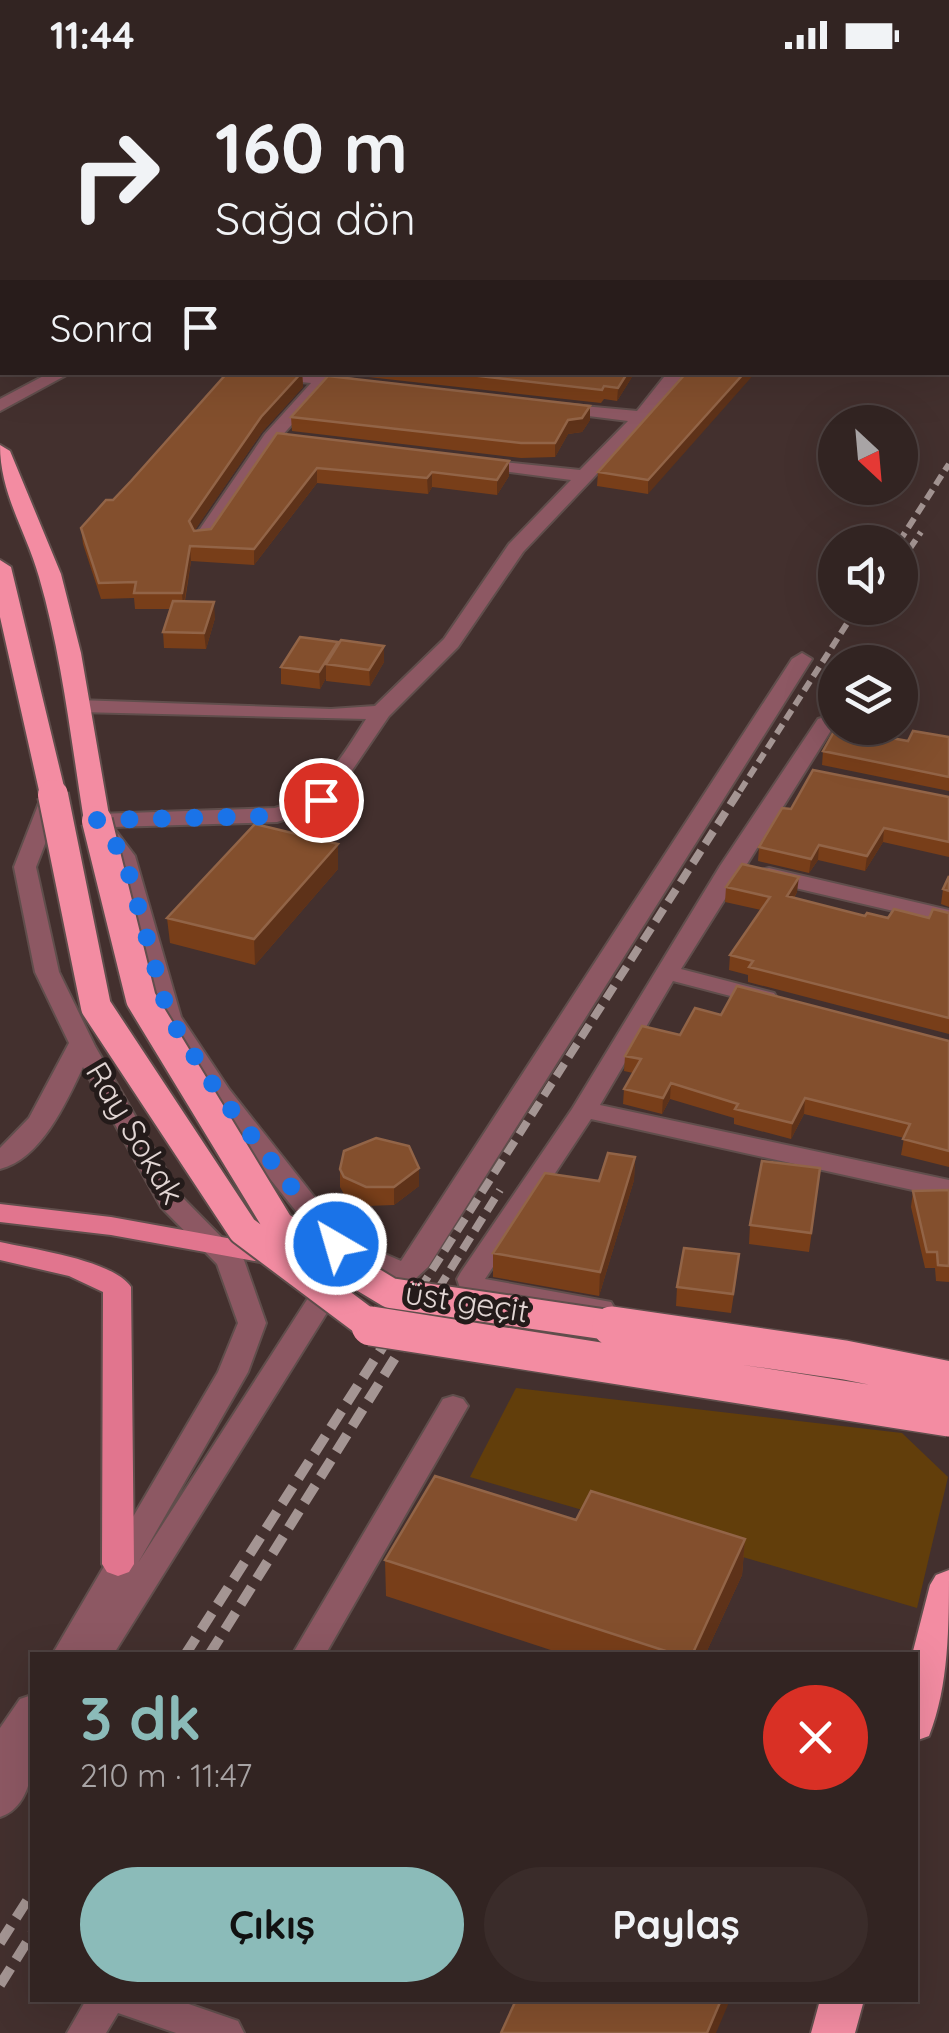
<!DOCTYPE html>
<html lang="tr">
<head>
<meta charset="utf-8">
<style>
	:root { --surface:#322422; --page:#3a2c2a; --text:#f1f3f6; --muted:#a8a4a5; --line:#4d4140; --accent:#8bbbb9 }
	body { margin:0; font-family:Quicksand,sans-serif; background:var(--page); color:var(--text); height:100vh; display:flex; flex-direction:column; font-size:38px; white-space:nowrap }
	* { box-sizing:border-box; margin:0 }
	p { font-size:32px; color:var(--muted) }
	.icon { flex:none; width:55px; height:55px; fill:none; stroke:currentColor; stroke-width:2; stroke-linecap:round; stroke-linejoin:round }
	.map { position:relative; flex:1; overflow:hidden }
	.details { position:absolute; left:30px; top:1582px; width:888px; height:350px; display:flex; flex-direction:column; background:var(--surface); border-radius:0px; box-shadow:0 10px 40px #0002,0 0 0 2px var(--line) }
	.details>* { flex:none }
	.hud { position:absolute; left:0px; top:0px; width:950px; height:305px; box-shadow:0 10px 40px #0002,0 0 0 2px var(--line); background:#322422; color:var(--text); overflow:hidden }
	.needle { width:65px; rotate:154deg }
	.controls { position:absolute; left:818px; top:335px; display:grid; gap:20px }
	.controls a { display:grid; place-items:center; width:100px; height:100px; border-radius:50%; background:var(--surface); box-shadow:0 10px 40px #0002,0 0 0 2px var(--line); font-size:50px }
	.pin { position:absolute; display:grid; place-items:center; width:85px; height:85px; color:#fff; margin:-42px; border:5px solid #fff; border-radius:50%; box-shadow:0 2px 10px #0007 }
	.me { position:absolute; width:110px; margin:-55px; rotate:322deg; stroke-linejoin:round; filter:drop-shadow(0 0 8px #0008) }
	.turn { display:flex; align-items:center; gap:35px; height:210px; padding:0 50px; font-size:45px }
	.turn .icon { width:130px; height:130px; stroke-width:2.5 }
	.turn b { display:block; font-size:70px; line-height:85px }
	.then { display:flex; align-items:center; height:95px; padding:0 50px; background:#0003; gap:20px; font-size:38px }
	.round { display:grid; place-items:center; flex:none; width:105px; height:105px; border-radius:52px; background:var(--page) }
	.head { display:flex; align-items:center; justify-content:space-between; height:170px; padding:0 50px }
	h1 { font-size:60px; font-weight:800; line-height:75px; color:var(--accent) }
	.primary-button { display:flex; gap:20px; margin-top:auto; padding:20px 50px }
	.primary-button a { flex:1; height:115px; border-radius:60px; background:var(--accent); color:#111; font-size:40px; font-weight:800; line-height:115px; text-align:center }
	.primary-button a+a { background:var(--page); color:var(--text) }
	.status { display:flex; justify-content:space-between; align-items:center; height:70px; padding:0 50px; background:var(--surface); direction:ltr }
	.status svg { height:28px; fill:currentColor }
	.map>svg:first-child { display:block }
</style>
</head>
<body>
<div class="status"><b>11:44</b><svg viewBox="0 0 49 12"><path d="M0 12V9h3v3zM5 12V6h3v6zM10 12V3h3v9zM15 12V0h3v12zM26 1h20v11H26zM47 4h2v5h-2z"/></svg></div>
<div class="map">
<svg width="949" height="1963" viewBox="0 0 949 1963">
	<rect width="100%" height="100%" fill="#43302e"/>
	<!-- green -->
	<path fill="#623e0b" d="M516,1318L902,1363L948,1407L917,1538L470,1407Z"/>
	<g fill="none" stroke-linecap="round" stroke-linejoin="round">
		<defs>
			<path id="minor" d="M551,0H567L568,2H552Z
				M0,71H2V79H0Z
				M51,302H72L0,341V329Z
				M241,302H338L336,306L367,313L359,318L328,315L277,371L209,473L202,475L193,469L265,364L311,313L249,307Z
				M668,302H685L647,351L523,482L458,577L389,646L336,724L305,743L277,752L113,757L135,786L181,947L229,1019L346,1167L401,1191L792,589L802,583L812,589L428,1197L414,1210L404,1212L346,1188L338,1225L113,1585H52L218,1302L238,1253L217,1194L161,1137L83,997C66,1033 41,1089 0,1099V1078L29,1048L69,973L35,902L14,797L42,725L45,720H61L64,725L36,797L59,902L95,976L181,1126L244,1190L266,1253L248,1302L138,1493L310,1225L322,1174C266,1102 202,1031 159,950C127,890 138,803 86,751L97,744L275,738C322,723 341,689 366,649L78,642L68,636L78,630L331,639L375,636L444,569L509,474L571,410L479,398L470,393L473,389L580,400L628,351L557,342L549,337L551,333L637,341Z
				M825,647L835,654L681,899L774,923L777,928L765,935L673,911L600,1035L949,1110V1128L591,1049L485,1209L611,1232L615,1239L611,1246L601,1249L463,1227L457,1209L461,1202L572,1039L720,796L818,649Z
				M769,798L949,840V854L761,810L758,805L761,800Z
				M453,1326L463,1329L468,1336L325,1585H292L443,1329Z
				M32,1625C34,1658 43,1733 0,1747V1658L20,1629Z
				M86,1930H177L238,1951L244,1963H176L118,1943L106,1963H67Z"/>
			<path id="major" d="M0,1134L111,1147L277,1177L287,1180L291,1186L287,1192L277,1195L111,1165L0,1152Z
				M0,1172C31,1179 113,1190 131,1217L134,1494L129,1502L118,1506L107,1502L102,1494L103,1222L69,1206L0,1190Z"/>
			<path id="highway" d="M0,375L10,381L61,504L81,583L110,751L106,757L97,759L84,751C71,670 62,586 39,507C26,461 0,424 0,375Z
				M0,490L11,497L66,725L53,733L40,725L0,547Z
				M949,1500C949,1555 949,1616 929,1666L915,1671L912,1585L930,1515L936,1505Z
				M820,1930H864L855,1963H811Z"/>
		</defs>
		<!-- minor casing -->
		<use href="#minor" stroke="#604e4c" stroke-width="4"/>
		<!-- major casing -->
		<use href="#major" stroke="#604e4c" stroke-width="4"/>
		<!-- highway casing -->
		<use href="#highway" stroke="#604e4c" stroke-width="4"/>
		<!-- minor -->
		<use href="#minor" fill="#8d5863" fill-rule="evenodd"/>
		<!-- major -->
		<use href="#major" fill="#e1758e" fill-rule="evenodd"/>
		<!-- highway -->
		<use href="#highway" fill="#f38ca2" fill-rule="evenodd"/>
		<!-- rail-far2 -->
		<path stroke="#a49593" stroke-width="6" stroke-dasharray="11 6" stroke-linecap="butt" d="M899,472L949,394
			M900,493L921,462
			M740,721L857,538"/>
		<!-- rail-far1 -->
		<path stroke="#a49593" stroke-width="8" stroke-dasharray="15 8" stroke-linecap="butt" d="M395,1258L741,718
			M414,1258L500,1120"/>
		<!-- rail -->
		<path stroke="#a49593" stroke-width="10" stroke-dasharray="20 10" stroke-linecap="butt" d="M185,1585L396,1256
			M209,1585L415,1256
			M0,1873L32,1823
			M0,1915L32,1864"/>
		<defs>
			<path id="highway-bridge-far1" d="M53,725L96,937L243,1160L371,1256L385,1258
				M97,751L141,929L279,1156L390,1223L629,1258"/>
			<path id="highway-bridge" d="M371,1256L949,1347
				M612,1256L845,1290L949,1311"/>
		</defs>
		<!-- highway-bridge-far1 casing -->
		<use href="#highway-bridge-far1" stroke="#604e4c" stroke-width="34" stroke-linecap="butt"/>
		<!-- highway-bridge casing -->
		<use href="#highway-bridge" stroke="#604e4c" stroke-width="42" stroke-linecap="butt"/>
		<!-- highway-bridge-far1 -->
		<use href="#highway-bridge-far1" stroke="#f38ca2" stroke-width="30"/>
		<!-- highway-bridge -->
		<use href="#highway-bridge" stroke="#f38ca2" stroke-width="39"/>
	</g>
	<!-- wall -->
	<path fill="#783e19" d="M173,0H549L539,2H175Z
		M584,0H946L949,1V76L948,78V2H590Z
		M302,302L303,317L262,362L194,461L211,459L277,363L509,406L497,425L432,417L428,424L317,413L254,495L191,491L185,531L215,548L206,579L164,578L163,562L170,539H135L134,528L101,529L83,474L81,458L113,430Z
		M340,302H635L617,331L604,329L601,333L341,304Z
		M687,302L648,424L597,416L598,402Z
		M291,347L590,350L582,362L568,364L555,387L521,388L292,361Z
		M338,572V576L384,592L370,616L326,611V608L320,619L281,614V597Z
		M949,667V721L822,695L823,681Z
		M949,727V787L883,772L865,801L818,790L809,803L758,791L759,777L791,739Z
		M338,799L255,895L170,873L167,848Z
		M949,806V837L941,834L943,819Z
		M726,817L797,822L794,828L865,846L929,848L949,843V964L748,912V905L729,900L730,885L761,840L725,832Z
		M721,945L949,971V1097L901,1085L904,1068L804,1044L791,1069L734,1054V1048L670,1029L662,1044L623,1034L624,1019L633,1003L624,1001L625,986L680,965Z
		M635,1087L634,1110L599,1226L493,1207V1183Z
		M340,1099L419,1116L394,1135L367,1136L345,1126L340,1117Z
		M818,1117L809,1182L749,1174L750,1155Z
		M949,1120V1212L936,1211L935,1198H925L911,1137L913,1121Z
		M737,1203L731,1243L676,1236L677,1217Z
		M576,1450L745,1469L742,1505L705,1585H566L386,1526L385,1490Z"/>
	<!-- shaded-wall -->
	<path fill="#5e3219" d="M384,0H434V2H375Z
		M508,0H549L539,2H498Z
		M302,302L303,317L262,362L190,467L189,451L261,347Z
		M628,302H635L617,331L618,318Z
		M745,302H756L648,424V410Z
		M590,336V350L582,362L568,364L555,387V373L568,350Z
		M509,391V406L497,425V410Z
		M317,398V413L254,495V479Z
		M432,402V417L428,424L427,408Z
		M190,476L191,491L183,539L182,523Z
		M214,532L215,548L206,579L204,563Z
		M338,572V588L326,594V608L320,619L319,602Z
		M384,576V592L370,616L369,600Z
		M884,758L883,772L865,801L867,786Z
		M338,774V799L255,895L254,869Z
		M819,775L818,790L809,803L811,789Z
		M799,807L797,822L785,841L787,826Z
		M671,1013L670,1029L662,1044L663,1028Z
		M805,1028L804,1044L791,1069L792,1053Z
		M635,1087L634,1110L599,1226L600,1202Z
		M419,1098V1116L394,1135V1117Z
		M745,1469L742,1505L705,1585H692Z
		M721,1930H730L716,1963H707Z"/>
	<!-- building -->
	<path fill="#834f2d" stroke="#926447" stroke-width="2.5" d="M179,0H384L375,1L376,2H181Z
		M446,0H508L498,2H450Z
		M611,0H946L949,1V66L948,68V2H616Z
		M0,163H2V252H0Z
		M228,302H302L261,347L189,451L194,461L211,459L277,363L509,391L497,410L432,402L427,408L317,398L254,479L190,476L182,523H134L136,512L99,513L81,458L106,430H113L131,411Z
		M444,302H628L618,318L604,316L602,320Z
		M687,302H745L648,410L598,402Z
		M328,306L590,336L582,348L568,350L555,373H521L291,347Z
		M173,531L214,532L204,563L163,562Z
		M300,567L338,572L319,602L281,597Z
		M341,570L384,576L369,600L326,594Z
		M836,658L908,671L913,661L949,667V707L823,681Z
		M813,700L949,727V772L884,758L867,786L819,775L811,789L759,777L782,738L791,739Z
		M255,754L338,774L254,869L167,848Z
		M742,794L799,807L787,826L865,846L867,843L888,848L894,839L929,848L933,839L949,843V948L749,897L753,891L730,885L770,827L726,817Z
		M949,806V821L943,819Z
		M737,916L949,971V1081L903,1069L910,1054L805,1028L792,1053L735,1039L738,1034L671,1013L663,1028L624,1019L641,989L625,986L642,956L680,965L695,938L721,945Z
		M376,1068L409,1076L419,1098L394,1117H366L344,1107L340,1099L344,1081Z
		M608,1083L635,1087L600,1202L493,1183L545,1103L599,1111Z
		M762,1091L820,1098L811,1163L750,1155Z
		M949,1120V1196L938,1195L937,1182H927L913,1121Z
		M684,1178L739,1184L733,1224L677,1217Z
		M435,1406L576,1450L591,1421L745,1469L692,1585H678L385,1490Z
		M516,1930H721L707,1963H501Z"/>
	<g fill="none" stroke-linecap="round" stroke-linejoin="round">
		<!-- route -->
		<path stroke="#1a73e8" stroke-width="18" stroke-dasharray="0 32.4" d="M321,730L277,746L97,750L124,786L169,947L219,1024L336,1174"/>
	</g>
	<g text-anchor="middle" stroke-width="10" stroke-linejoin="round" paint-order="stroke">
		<!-- street labels -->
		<g font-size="32" fill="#e2d6d4" stroke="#241b1a">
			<text transform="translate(135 1063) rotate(59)" y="11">Ray Sokak</text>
			<text transform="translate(467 1232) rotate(9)" y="11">üst geçit</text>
		</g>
	</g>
</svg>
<div class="controls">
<a><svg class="needle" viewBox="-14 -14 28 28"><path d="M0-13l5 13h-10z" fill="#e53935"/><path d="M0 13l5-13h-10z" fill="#a8a4a5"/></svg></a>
<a><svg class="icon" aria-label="sound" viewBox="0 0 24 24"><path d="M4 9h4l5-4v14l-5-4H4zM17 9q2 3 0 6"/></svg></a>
<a><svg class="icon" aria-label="layers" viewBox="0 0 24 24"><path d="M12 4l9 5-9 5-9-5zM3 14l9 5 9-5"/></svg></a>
</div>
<div class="pin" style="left:321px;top:730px;background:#d93025"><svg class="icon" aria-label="arrive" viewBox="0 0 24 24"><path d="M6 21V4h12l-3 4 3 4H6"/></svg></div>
<svg class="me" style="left:336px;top:1174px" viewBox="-20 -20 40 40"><circle r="17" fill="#1a73e8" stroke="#fff" stroke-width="3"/><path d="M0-11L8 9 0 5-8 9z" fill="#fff"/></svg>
<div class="hud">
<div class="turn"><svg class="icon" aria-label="right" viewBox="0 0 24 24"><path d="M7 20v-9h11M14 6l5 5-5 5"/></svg><div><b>160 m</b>Sağa dön</div></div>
<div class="then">Sonra<svg class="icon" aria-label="arrive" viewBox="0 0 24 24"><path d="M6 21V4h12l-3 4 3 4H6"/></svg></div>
</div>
<section class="details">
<div class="head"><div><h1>3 dk</h1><p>210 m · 11:47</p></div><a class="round" style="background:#d93025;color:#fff"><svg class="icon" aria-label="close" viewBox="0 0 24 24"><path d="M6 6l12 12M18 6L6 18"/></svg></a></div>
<div class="primary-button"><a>Çıkış</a><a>Paylaş</a></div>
</section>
</div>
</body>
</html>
